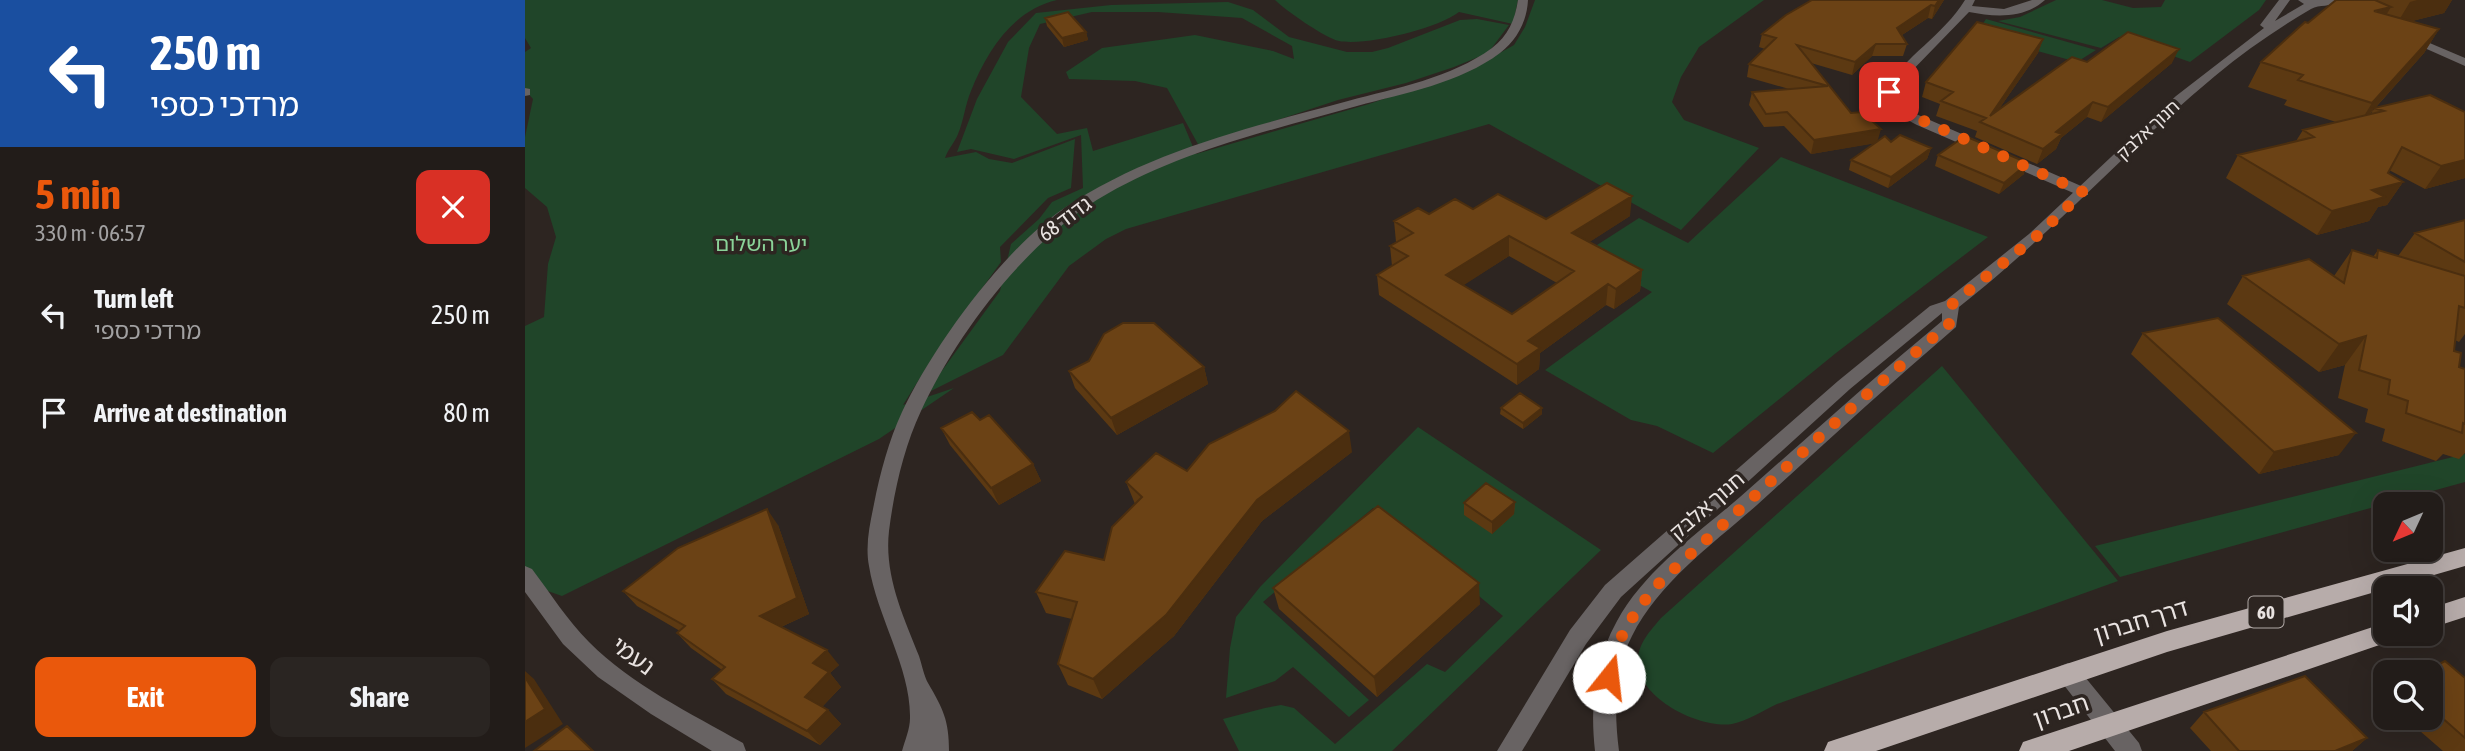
<!DOCTYPE html>
<html lang="en">
<head>
<meta charset="utf-8">
<style>
	:root { --surface:#221c19; --page:#2a2522; --text:#f1f3f6; --muted:#a2a1a2; --line:#3f3a38; --accent:#ea580c }
	body { margin:0; font-family:"Asap Condensed","Noto Sans Hebrew",sans-serif; background:var(--page); color:var(--text); height:100vh; display:flex; flex-direction:column; font-size:26px; white-space:nowrap }
	* { box-sizing:border-box; margin:0 }
	p { font-size:23px; color:var(--muted) }
	.icon { flex:none; width:38px; height:38px; fill:none; stroke:currentColor; stroke-width:2; stroke-linecap:round; stroke-linejoin:round }
	.map { position:relative; flex:1; overflow:hidden }
	.panel { display:flex; flex-direction:column; background:var(--surface); width:525px }
	.panel>* { flex:none }
	.hud { background:#1a4fa0; color:#fff; overflow:hidden }
	.needle { width:46px; rotate:226deg }
	.tools { position:absolute; left:1848px; top:492px; display:grid; gap:14px }
	.tools a { display:grid; place-items:center; width:70px; height:70px; border-radius:14px; background:var(--surface); box-shadow:0 7px 28px #0002,0 0 0 2px var(--line); font-size:35px }
	.pin { position:absolute; display:grid; place-items:center; width:60px; height:60px; color:#fff; margin:-30px; border-radius:14px; box-shadow:0 4px 10px #0006 }
	.me { position:absolute; width:77px; margin:-38px; rotate:16deg; stroke-linejoin:round; filter:drop-shadow(0 0 5px #0008) }
	.turn { display:flex; align-items:center; gap:24px; height:147px; padding:0 35px; font-size:32px }
	.turn .icon { width:91px; height:91px; stroke-width:2.5 }
	.turn b { display:block; font-size:49px; line-height:60px }
	.round { display:grid; place-items:center; flex:none; width:74px; height:74px; border-radius:14px; background:var(--page) }
	.headline { display:flex; align-items:center; justify-content:space-between; height:119px; padding:0 35px }
	h1 { font-size:42px; font-weight:700; line-height:52px; color:var(--accent) }
	.cta { display:flex; gap:14px; margin-top:auto; padding:14px 35px }
	.cta a { flex:1; height:80px; border-radius:14px; background:var(--accent); color:#fff; font-size:28px; font-weight:700; line-height:80px; text-align:center }
	.cta a+a { background:var(--page); color:var(--text) }
	ul { padding:0; list-style:none }
	li { display:flex; align-items:center; gap:21px; height:98px; padding:0 35px }
	li div { flex:1 }
	li b { display:block; font-size:26px }
	li em { font-style:normal }
	main { display:flex; flex:1; min-height:0 }
	.map>svg:first-child { display:block }
</style>
</head>
<body>
<main>
<section class="panel">
<div class="hud">
<div class="turn"><svg class="icon" aria-label="left" viewBox="0 0 24 24"><path d="M17 20v-9H6M10 6l-5 5 5 5"/></svg><div><b>250 m</b>מרדכי כספי</div></div>
</div>
<div class="headline"><div><h1>5 min</h1><p>330 m · 06:57</p></div><a class="round" style="background:#d93025;color:#fff"><svg class="icon" aria-label="close" viewBox="0 0 24 24"><path d="M6 6l12 12M18 6L6 18"/></svg></a></div>
<ul>
<li><svg class="icon" aria-label="left" viewBox="0 0 24 24"><path d="M17 20v-9H6M10 6l-5 5 5 5"/></svg><div><b>Turn left</b><p>מרדכי כספי</p></div><em>250 m</em></li>
<li><svg class="icon" aria-label="arrive" viewBox="0 0 24 24"><path d="M6 21V4h12l-3 4 3 4H6"/></svg><div><b>Arrive at destination</b></div><em>80 m</em></li>
</ul>
<div class="cta"><a>Exit</a><a>Share</a></div>
</section>
<div class="map">
<svg width="1940" height="751" viewBox="0 0 1940 751">
	<rect width="100%" height="100%" fill="#2d2521"/>
	<!-- green -->
	<path fill="#204529" d="M0,0H532C488,10 462,51 446,91C440,105 439,120 433,134C430,142 423,149 420,158L451,152L464,159L487,163L550,139L546,188L523,198L475,247L476,262L412,351L378,405L429,388L354,439L37,596L17,589L0,567V326L19,317L23,264L31,237L22,207L0,188V137L8,99L0,90V52L6,48L0,38Z
		M750,0H993L988,24L934,12C912,29 841,46 814,41C800,38 760,10 750,0Z
		M1010,0H1239L1174,47L1156,77L1147,102L1159,120L1234,148L1156,230L964,124L601,229L581,239L544,266L478,355L400,394L475,291L486,244L514,219L527,202L558,188L556,135L489,159L446,149L432,152L452,99L483,42L511,13L586,5L703,2L728,10L764,37L822,52H847L863,48L935,20L952,19L984,25L963,53L929,67L881,83L813,100L674,146L642,88L610,81L544,79L541,72L577,48L670,35L748,51L769,59L767,46L717,18L633,12H567L515,24L504,48L496,97L532,134L562,128L568,151L658,123L671,154L844,104L946,69L989,45L1000,27Z
		M1531,0H1577L1608,8L1636,7L1640,0H1741L1734,10L1665,62L1594,37L1576,48L1473,21L1495,17Z
		M1461,19L1571,50L1552,62L1451,34Z
		M1256,157L1463,237L1311,353L1188,453L1132,426L1106,420L1020,370L1127,292L1058,254L1114,218L1163,243Z
		M1417,366L1593,581L1252,704C1239,710 1222,721 1207,724C1175,729 1111,698 1113,660C1113,643 1126,630 1136,618Z
		M893,427L1076,550L867,751H714L698,719L740,708L756,705L769,708L810,744L902,664L920,672L978,616L848,508L738,602L844,700L824,717L768,667L750,681L701,698L705,648L711,617L735,587Z
		M1940,454V482L1595,577L1570,546Z"/>
	<g fill="none" stroke-linecap="round" stroke-linejoin="round">
		<!-- minor -->
		<path fill="#686363" fill-rule="evenodd" d="M993,0H1003C1002,21 992,40 975,53C935,83 880,93 832,106C747,130 659,150 582,194C504,238 433,331 396,411C379,447 369,491 364,531C359,575 378,616 394,656C397,665 399,676 403,683C418,709 424,720 424,751H377C380,740 385,729 385,718C386,668 352,617 344,566C340,545 345,524 349,504C355,473 364,440 377,412C408,346 478,250 538,209C623,151 726,127 823,101C871,88 926,78 967,48C983,36 990,20 993,0Z
			M1440,0H1450L1447,6L1479,9L1507,0H1520C1499,19 1470,17 1444,12L1378,80L1371,92L1377,104L1391,114L1563,189V195H1553L1392,125C1377,117 1363,110 1359,92C1380,55 1418,36 1440,0Z
			M1881,33L1940,58V66L1877,38L1875,36Z
			M0,88L5,89V95L0,96Z
			M1543,663L1551,666L1614,743L1617,751H1590L1535,680L1532,673L1535,666Z"/>
		<!-- tertiary -->
		<path fill="#686363" fill-rule="evenodd" d="M1754,0H1765L1750,21L1779,4L1773,0H1814C1805,8 1795,4 1786,9C1752,29 1720,51 1690,76C1601,150 1526,235 1434,307L1431,327C1363,385 1298,445 1232,505C1188,544 1134,582 1107,636C1089,670 1089,713 1094,751H1070C1065,706 1069,662 1092,621C1120,570 1172,534 1215,497C1282,438 1348,378 1417,321V313L1325,389L1096,597L1061,644L997,751H972L1045,630L1080,585L1313,381L1405,306L1420,301L1504,234L1651,96L1739,28L1735,25Z
			M0,566L7,569C26,594 42,620 64,642C107,685 165,713 218,743L221,751H187L126,714L73,677L38,644L0,592Z"/>
		<!-- trunk -->
		<path fill="#b7acaa" fill-rule="evenodd" d="M1940,548V566L1642,652L1351,751H1299L1303,742L1312,739L1642,631Z
			M1940,597V617L1906,628V608Z
			M1860,623V634H1872L1869,640L1544,751H1494L1498,742L1507,739Z"/>
	</g>
	<!-- wall -->
	<path fill="#5c3912" fill-rule="evenodd" d="M1287,0H1419L1407,19L1403,18L1377,35L1382,44L1378,56H1347L1327,75L1286,63L1326,113L1353,141L1366,142L1406,148L1402,159L1363,188L1324,170L1326,160L1350,143L1286,154L1259,126L1239,127L1224,105L1227,92L1264,89L1222,77L1224,64L1240,49L1234,47L1237,34Z
		M1811,0H1927L1919,13L1887,21L1914,29L1899,53L1844,115L1846,114L1849,108L1940,112V178L1900,189L1864,170L1863,173L1878,182L1862,205L1853,207L1844,221L1792,235L1701,178L1713,155L1771,141L1778,130L1811,122L1759,105L1762,100L1723,87L1736,62Z
		M520,18L561,32L563,40L539,47L522,26Z
		M1518,39L1513,53L1474,109L1562,62L1647,63L1576,122L1562,117L1536,138L1531,149L1512,164L1450,137L1452,131L1411,116L1415,104L1397,97L1401,82Z
		M1413,155L1499,174L1474,194L1410,166Z
		M948,209L1021,219L1105,216L1064,242L1117,270L1115,291L1089,309L1081,305L1015,353L1014,369L992,385L854,295L852,275L867,266L865,246L871,242L869,221L904,214ZM984,256L1032,283L987,314L938,285Z
		M1940,220V334L1934,342L1930,340L1929,351L1934,367L1940,369V453L1934,459L1918,454L1911,461L1857,441L1860,429L1840,422L1843,409L1813,398L1820,365L1794,372L1702,304L1718,276H1809L1827,250L1848,257L1853,250L1873,256L1890,233Z
		M1618,333L1814,455L1734,474L1606,354Z
		M564,361L679,367L683,384L592,435L550,388L544,371Z
		M976,408H1017V414L998,429L975,414Z
		M455,420L508,464L516,481L474,505L425,445L416,428Z
		M827,452L737,521L649,636L577,699L543,685L533,664L547,619L521,613L511,592L579,560L610,504L601,482L662,471Z
		M990,502L989,514L967,534L939,515V503Z
		M253,525L284,614L256,627L314,665L305,673L316,687L297,707L303,710L316,724L295,745L201,694L187,679L197,670L166,648L152,633L155,631L112,606L98,591Z
		M748,588L955,604L852,697L754,609Z
		M1906,672L1940,678V751H1918L1880,718H1906Z
		M1679,712L1842,738L1827,751H1686L1665,728Z"/>
	<!-- shaded-wall -->
	<path fill="#4b2e0f" d="M1414,0H1419L1407,19L1410,6Z
		M1892,0H1927L1919,13L1871,25L1885,2Z
		M1406,5L1403,18L1369,40L1372,28Z
		M1866,7L1852,30L1849,11Z
		M1914,29L1899,53L1831,129L1847,103Z
		M561,32L563,40L539,47L537,38Z
		M1518,39L1513,53L1463,125L1465,116Z
		M1351,44L1347,56L1327,75L1330,62Z
		M1654,49L1647,63L1576,122L1583,107Z
		M1568,102L1562,117L1536,138L1531,149L1512,164L1518,149L1531,132Z
		M1356,129L1352,143L1286,154L1289,140Z
		M1406,148L1402,159L1363,188L1366,177Z
		M1940,160V178L1900,189L1916,166Z
		M1503,163L1499,174L1474,194L1479,183Z
		M1878,182L1862,205L1853,207L1844,221L1792,235L1807,211L1847,190Z
		M1107,196L1105,216L1046,254L1047,233Z
		M984,236V256L922,296L921,275Z
		M1117,270L1115,291L1089,309L1091,289Z
		M1083,284L1081,305L1015,353L1014,369L992,385V364L1003,341Z
		M1841,336L1820,365L1794,372L1814,344Z
		M679,367L683,384L592,435L586,418Z
		M1017,408V414L998,429V423Z
		M824,431L827,452L737,521L649,636L577,699L568,679L732,500Z
		M1831,433L1814,455L1734,474L1749,452Z
		M508,464L516,481L474,505L466,488Z
		M990,502L989,514L967,534V522Z
		M242,509L253,525L284,614L247,631L235,616Z
		M954,583L955,604L852,697L849,677Z
		M302,650L314,665L305,673L316,687L292,712L280,697L288,663Z
		M0,671L9,679L38,724L0,748Z
		M303,710L316,724L295,745L282,731Z
		M1842,738L1827,751H1811L1812,750Z"/>
	<!-- building -->
	<path fill="#6b4215" stroke="#4b2e0f" stroke-width="2" fill-rule="evenodd" d="M1287,0H1414L1410,6L1406,5L1372,28L1382,44H1351L1330,62L1272,45L1326,113L1337,112L1356,129L1289,140L1262,112L1241,114L1227,92L1303,86L1224,64L1251,38L1237,34L1261,15Z
		M1811,0H1850L1866,7L1849,11L1914,29L1847,103L1773,80L1778,75L1736,62L1780,22L1783,23Z
		M543,12L561,32L537,38L520,18Z
		M1452,22L1518,39L1465,116L1547,57L1562,62L1603,32L1654,49L1583,107L1568,102L1531,132L1537,134L1518,149L1455,122L1461,118L1416,101L1428,92L1401,82Z
		M1905,95L1940,112V160L1916,166L1877,147L1863,173L1878,182L1847,190L1860,197L1807,211L1713,155L1789,137L1778,130L1859,111L1849,108Z
		M1375,135L1406,148L1366,177L1326,160L1360,136L1366,142Z
		M1440,136L1503,163L1479,183L1413,155Z
		M1082,183L1107,196L1047,233L1117,270L1091,289L1083,284L1003,341L1015,348L992,364L852,275L883,256L865,246L888,233L869,221L893,208L904,214L930,199L948,209L973,194L1021,219ZM984,236L1049,271L987,314L921,275Z
		M1940,220V262L1890,233Z
		M1827,250L1852,258L1853,250L1940,276V308L1934,306L1929,351L1936,353L1934,367L1940,369V424L1938,423L1937,433L1881,413L1883,401L1863,394L1865,380L1834,370L1841,336L1814,344L1718,276L1784,259L1819,283Z
		M1693,318L1831,433L1749,452L1618,333Z
		M598,323H629L679,367L586,418L544,371L564,361L579,334Z
		M771,391L824,431L732,500L641,615L568,679L533,664L552,602L511,592L540,551L579,560L587,527L617,497L601,482L631,453L662,471L684,444L750,411Z
		M995,393L1017,408L998,423L976,408Z
		M447,412L455,420L464,415L508,464L466,488L416,428Z
		M961,483L990,502L967,522L939,503Z
		M853,506L954,583L849,677L748,588Z
		M242,509L272,598L235,616L302,650L288,663L304,672L280,697L303,710L282,731L187,679L200,667L152,633L160,626L98,591L153,548Z
		M1920,661L1940,678V738L1906,708V672H1899Z
		M1780,676L1842,738L1812,750L1813,751H1714L1679,712Z
		M0,677L20,709L0,722Z
		M42,726L68,751H9Z"/>
	<g fill="none" stroke-linecap="round" stroke-linejoin="round">
		<!-- route -->
		<path stroke="#ea580c" stroke-width="12" stroke-dasharray="0 21.6" d="M1084,677C1090,638 1111,609 1137,580L1333,402L1425,323L1426,305L1513,235L1558,192L1381,113L1366,100L1364,92"/>
	</g>
	<g text-anchor="middle" stroke-width="7" stroke-linejoin="round" paint-order="stroke">
		<!-- far-street labels -->
		<g font-size="18" fill="#e9e3e1" stroke="#2d2521">
			<text transform="translate(1623 130) rotate(-43)" y="6">חנוך אלבק</text>
		</g>
		<!-- shield labels -->
		<rect fill="#2d2521" stroke="#b1aaa7" stroke-width="2" x="1723.5" y="596.5" width="35" height="31" rx="5"/>
		<g font-size="19" font-weight="bold" fill="#e9e3e1">
			<text x="1741" y="619">60</text>
		</g>
		<!-- street labels -->
		<g font-size="21" fill="#e9e3e1" stroke="#2d2521">
			<text transform="translate(540 219) rotate(-37)" y="7">גדוד 68</text>
			<text transform="translate(1182 506) rotate(-41)" y="7">חנוך אלבק</text>
		</g>
		<!-- park labels -->
		<g font-size="21" fill="#8ad398" stroke="#2d2521">
			<text x="236" y="251">יער השלום</text>
		</g>
		<!-- near-street labels -->
		<g font-size="24" fill="#e9e3e1" stroke="#2d2521">
			<text transform="translate(1616 621) rotate(-17)" y="8">דרך חברון</text>
			<text transform="translate(108 656) rotate(37)" y="8">נעמי</text>
			<text transform="translate(1536 711) rotate(-19)" y="8">חברון</text>
		</g>
	</g>
</svg>
<div class="tools">
<a><svg class="needle" viewBox="-14 -14 28 28"><path d="M0-13l5 13h-10z" fill="#e53935"/><path d="M0 13l5-13h-10z" fill="#a2a1a2"/></svg></a>
<a><svg class="icon" aria-label="sound" viewBox="0 0 24 24"><path d="M4 9h4l5-4v14l-5-4H4zM17 9q2 3 0 6"/></svg></a>
<a><svg class="icon" aria-label="search" viewBox="0 0 24 24"><circle cx="10" cy="10" r="6"/><path d="M15 15l6 6"/></svg></a>
</div>
<div class="pin" style="left:1364px;top:92px;background:#d93025"><svg class="icon" aria-label="arrive" viewBox="0 0 24 24"><path d="M6 21V4h12l-3 4 3 4H6"/></svg></div>
<svg class="me" style="left:1084px;top:677px" viewBox="-20 -20 40 40"><circle r="19" fill="#fff"/><path d="M0-13L10 11 0 6-10 11z" fill="#ea580c"/></svg>
</div>
</main>
</body>
</html>
